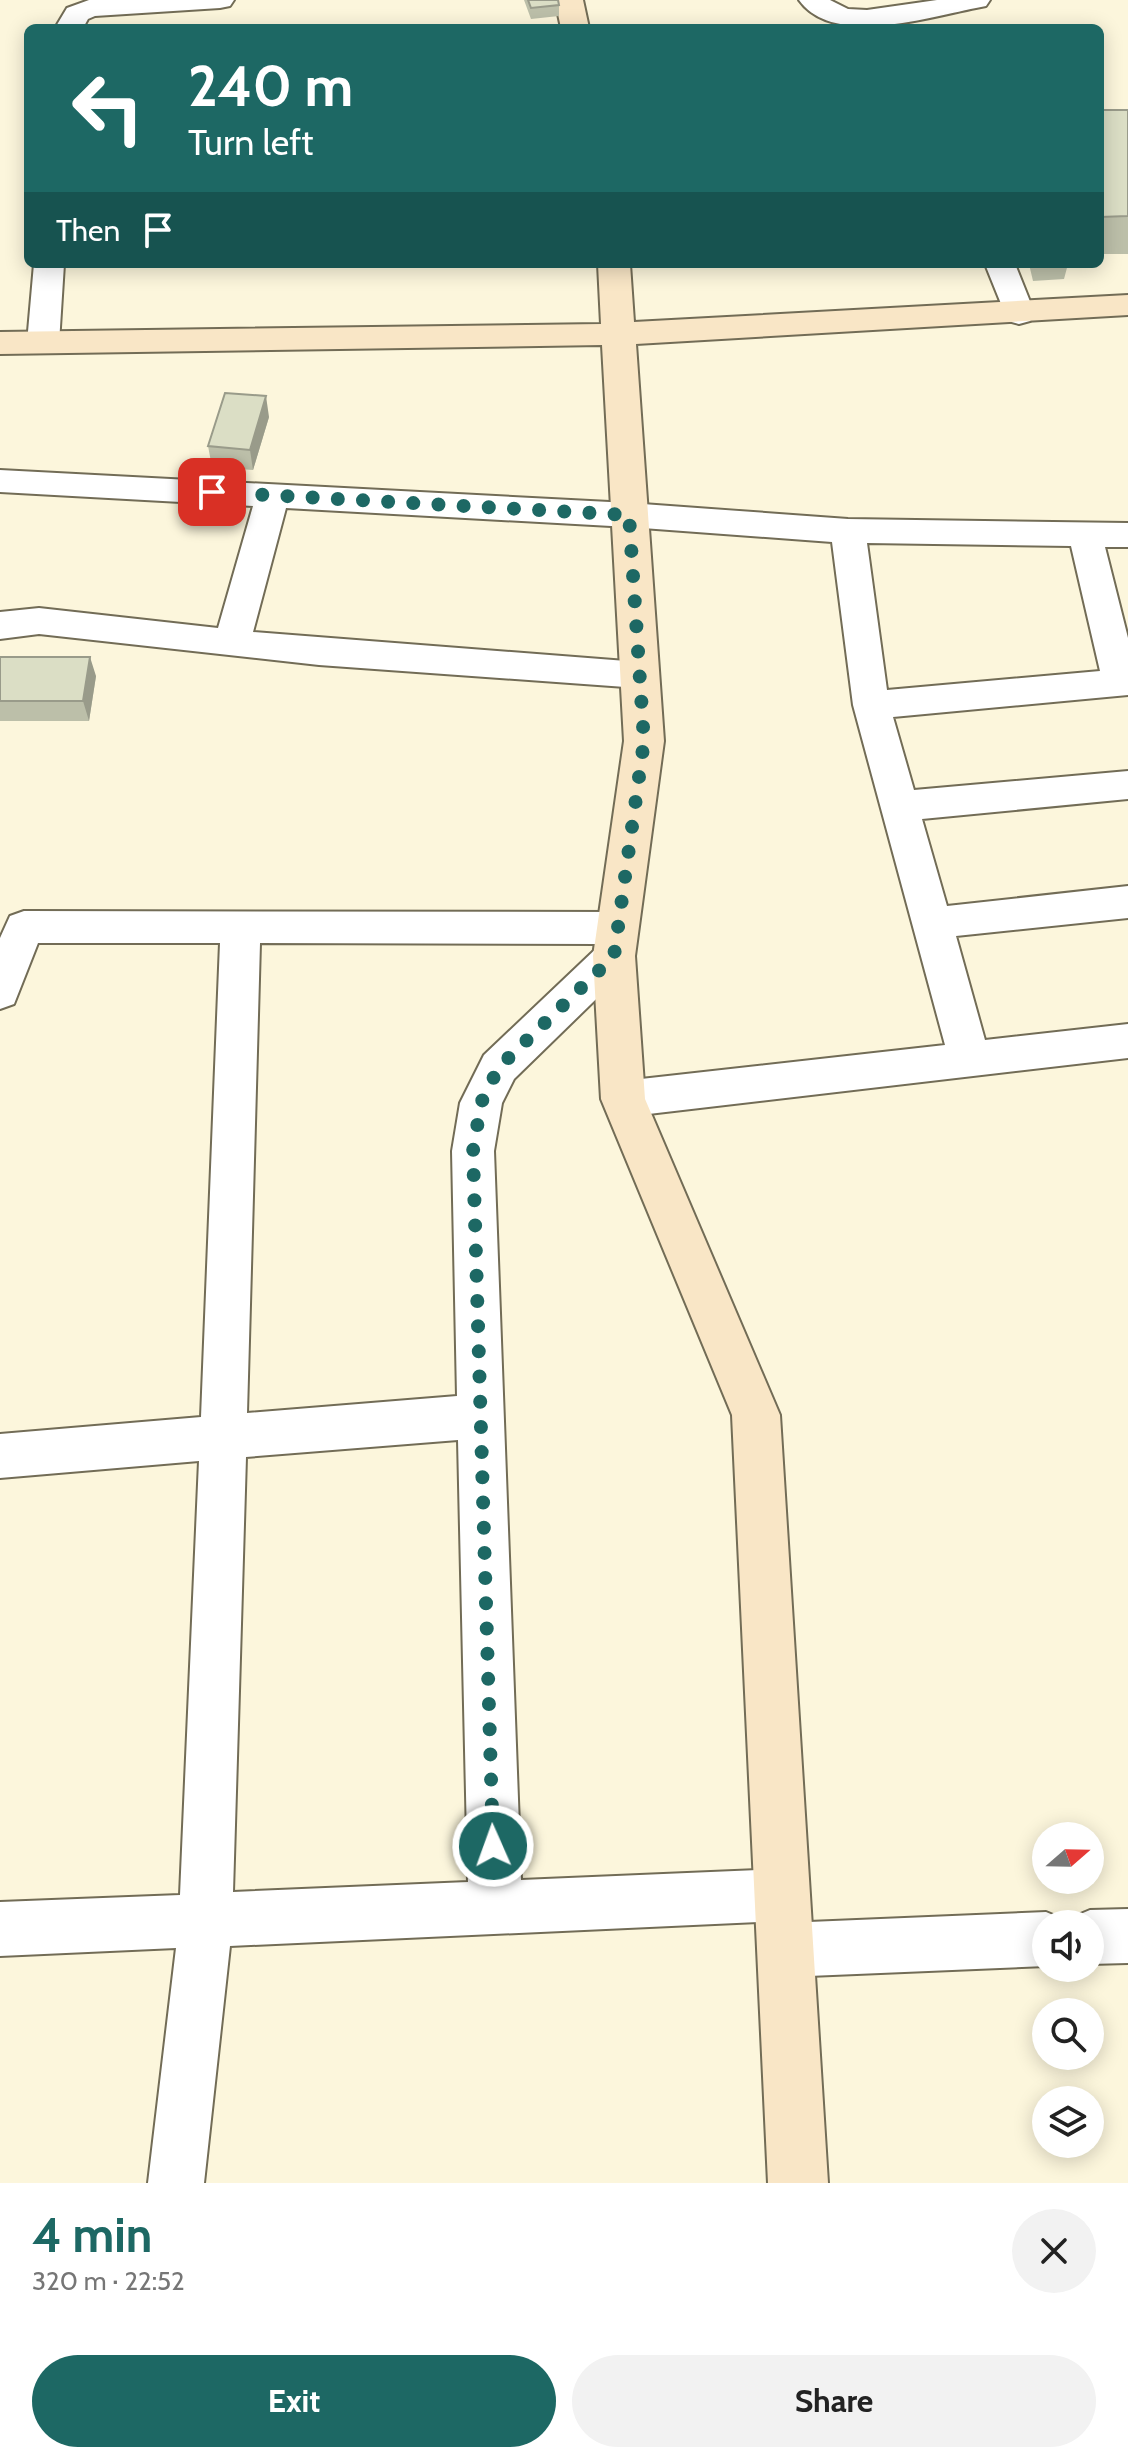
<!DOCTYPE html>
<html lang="en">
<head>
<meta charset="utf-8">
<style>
	:root { --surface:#fff; --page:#f2f2f2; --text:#222; --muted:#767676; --accent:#1d6864 }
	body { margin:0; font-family:Cabin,sans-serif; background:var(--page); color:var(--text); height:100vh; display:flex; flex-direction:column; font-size:30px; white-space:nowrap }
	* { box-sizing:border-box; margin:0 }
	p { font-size:26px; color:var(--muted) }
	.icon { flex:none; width:44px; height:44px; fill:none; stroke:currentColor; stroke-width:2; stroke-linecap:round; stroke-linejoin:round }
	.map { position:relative; height:2183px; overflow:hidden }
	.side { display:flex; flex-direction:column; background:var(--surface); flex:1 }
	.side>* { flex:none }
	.top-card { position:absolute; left:24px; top:24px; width:1080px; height:244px; border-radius:12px; box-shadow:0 4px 20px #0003; background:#1d6864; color:#fff; overflow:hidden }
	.needle { width:52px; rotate:70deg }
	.tools { position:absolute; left:1032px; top:1822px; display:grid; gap:16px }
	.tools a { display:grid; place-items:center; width:72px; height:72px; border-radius:50%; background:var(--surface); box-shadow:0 4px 20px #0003; font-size:40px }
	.pin { position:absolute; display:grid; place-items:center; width:68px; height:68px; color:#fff; margin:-34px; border-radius:16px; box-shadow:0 4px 12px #0006 }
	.me { position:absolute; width:88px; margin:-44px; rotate:358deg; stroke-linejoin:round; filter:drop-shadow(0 0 6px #0008) }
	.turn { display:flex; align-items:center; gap:28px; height:168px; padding:0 32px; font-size:36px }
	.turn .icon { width:104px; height:104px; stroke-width:2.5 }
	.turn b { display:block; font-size:56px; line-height:68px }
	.then { display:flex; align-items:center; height:76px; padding:0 32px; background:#0003; gap:16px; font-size:30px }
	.round { display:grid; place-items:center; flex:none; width:84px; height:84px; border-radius:42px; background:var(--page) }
	.overview { display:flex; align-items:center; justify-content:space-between; height:136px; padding:0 32px }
	h1 { font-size:48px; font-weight:700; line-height:60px; color:var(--accent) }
	.action { display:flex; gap:16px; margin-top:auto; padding:16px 32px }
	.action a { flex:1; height:92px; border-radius:48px; background:var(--accent); color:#fff; font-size:32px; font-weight:700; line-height:92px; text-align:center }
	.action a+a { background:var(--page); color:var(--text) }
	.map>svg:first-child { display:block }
</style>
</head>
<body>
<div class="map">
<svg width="1128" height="2183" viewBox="0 0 1128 2183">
	<rect width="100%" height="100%" fill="#fcf6dc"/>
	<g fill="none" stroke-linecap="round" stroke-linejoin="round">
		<defs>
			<path id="street" d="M89,0H234L230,6L220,8L95,16L88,19L83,28H55L67,8Z
				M799,0H830L848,9L867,10L937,0H990L986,6L976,8C929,17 833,48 799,0Z
				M34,264H64L59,343L54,350L43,353L32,350L27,343Z
				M985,264H1015L1035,314L1030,321L1019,324L1008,321Z
				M0,470L629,503L848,519L1128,523V547H1105L1128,638V695L893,717L914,790L1128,771V799L922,819L947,906L1128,886V918L956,936L985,1040L1128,1024V1058L623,1117L608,1112L602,1099L608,1086L623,1081L945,1045L853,705L832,542L629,527L286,508L253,632L639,662L652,666L657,675L652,684L639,688L319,665L39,634L0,639V612L39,608L218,628L253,506L0,492ZM867,543L1071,546L1100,671L887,690Z
				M24,911L618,912L632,917L638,928L632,939L622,943L628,944L634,956L628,968L514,1079L502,1103L494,1151L521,1880L783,1869L802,1876L809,1895L802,1914L783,1921L230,1946L204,2183H148L176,1948L0,1956V1902L180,1895L199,1461L0,1478V1434L201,1417L220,943H38L14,1004L0,1009V938L10,916ZM260,943L601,944L484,1055L460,1103L452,1151L457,1396L247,1413ZM458,1440L468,1882L233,1892L246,1457Z
				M1128,1909V1963L1090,1964V1924H1069L1071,1918L1090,1910Z
				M1046,1912L1065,1920L1067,1924H1046V1966L785,1977L766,1969L758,1950L766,1931L785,1923Z"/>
			<path id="secondary" d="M555,0H583L589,28H561Z
				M598,264H630L634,322L1128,295V315L636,344L664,741L635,956L645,1099L780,1415L828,2183H768L732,1415L601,1099L593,956L624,741L602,345L0,354V332L601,324Z"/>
		</defs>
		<!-- street casing -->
		<use href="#street" stroke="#726c56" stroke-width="4"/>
		<!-- secondary casing -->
		<use href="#secondary" stroke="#726c56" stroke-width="4"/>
		<!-- street -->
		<use href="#street" fill="#fff" fill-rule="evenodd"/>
		<!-- secondary -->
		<use href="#secondary" fill="#f9e6c6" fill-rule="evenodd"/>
	</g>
	<!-- wall -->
	<path fill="#bcbfa9" d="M524,0H558L559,5V16L531,19Z
		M1100,110H1128V254H1100Z
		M1029,264H1068L1064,279L1033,281Z
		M269,417L253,470L212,467L208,446Z
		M0,657L96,676L89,721H0Z"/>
	<!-- shaded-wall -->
	<path fill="#999b8a" d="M266,396L269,417L253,470L250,450Z
		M90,657L96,676L89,721L83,701Z"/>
	<!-- building -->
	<path fill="#dbdec5" stroke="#999b8a" stroke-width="2" d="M528,0H558L559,5L531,8Z
		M1100,110H1128V216L1100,217Z
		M225,393L266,396L250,450L208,446Z
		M0,657H90L83,701H0Z"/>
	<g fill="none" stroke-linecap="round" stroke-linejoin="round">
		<!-- route -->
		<path stroke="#1d6864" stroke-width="14" stroke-dasharray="0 25.2" d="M212,492L629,515L644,741L614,956L499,1067L481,1103L473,1151L493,1846"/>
	</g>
</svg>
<div class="tools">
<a><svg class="needle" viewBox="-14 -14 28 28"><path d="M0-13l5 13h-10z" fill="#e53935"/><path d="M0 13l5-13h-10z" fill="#767676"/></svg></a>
<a><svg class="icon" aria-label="sound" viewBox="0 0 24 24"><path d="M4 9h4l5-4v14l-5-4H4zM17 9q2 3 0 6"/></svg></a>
<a><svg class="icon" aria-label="search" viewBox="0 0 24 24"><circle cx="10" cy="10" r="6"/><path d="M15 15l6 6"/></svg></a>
<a><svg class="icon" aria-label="layers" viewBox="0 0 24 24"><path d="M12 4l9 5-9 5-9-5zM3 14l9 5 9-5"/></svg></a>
</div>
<div class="pin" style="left:212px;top:492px;background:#d93025"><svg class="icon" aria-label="arrive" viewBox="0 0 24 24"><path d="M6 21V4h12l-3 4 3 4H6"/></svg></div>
<svg class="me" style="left:493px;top:1846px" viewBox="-20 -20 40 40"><circle r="17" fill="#1d6864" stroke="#fff" stroke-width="3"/><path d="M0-11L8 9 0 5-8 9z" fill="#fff"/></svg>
<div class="top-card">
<div class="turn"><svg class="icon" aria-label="left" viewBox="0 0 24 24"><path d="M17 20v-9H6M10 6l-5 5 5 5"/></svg><div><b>240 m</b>Turn left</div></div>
<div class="then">Then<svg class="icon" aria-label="arrive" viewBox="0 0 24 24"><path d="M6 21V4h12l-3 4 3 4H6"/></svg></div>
</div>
</div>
<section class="side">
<div class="overview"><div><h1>4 min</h1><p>320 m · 22:52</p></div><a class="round"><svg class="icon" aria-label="close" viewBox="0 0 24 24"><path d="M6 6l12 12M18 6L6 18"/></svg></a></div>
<div class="action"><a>Exit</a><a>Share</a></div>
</section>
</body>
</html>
